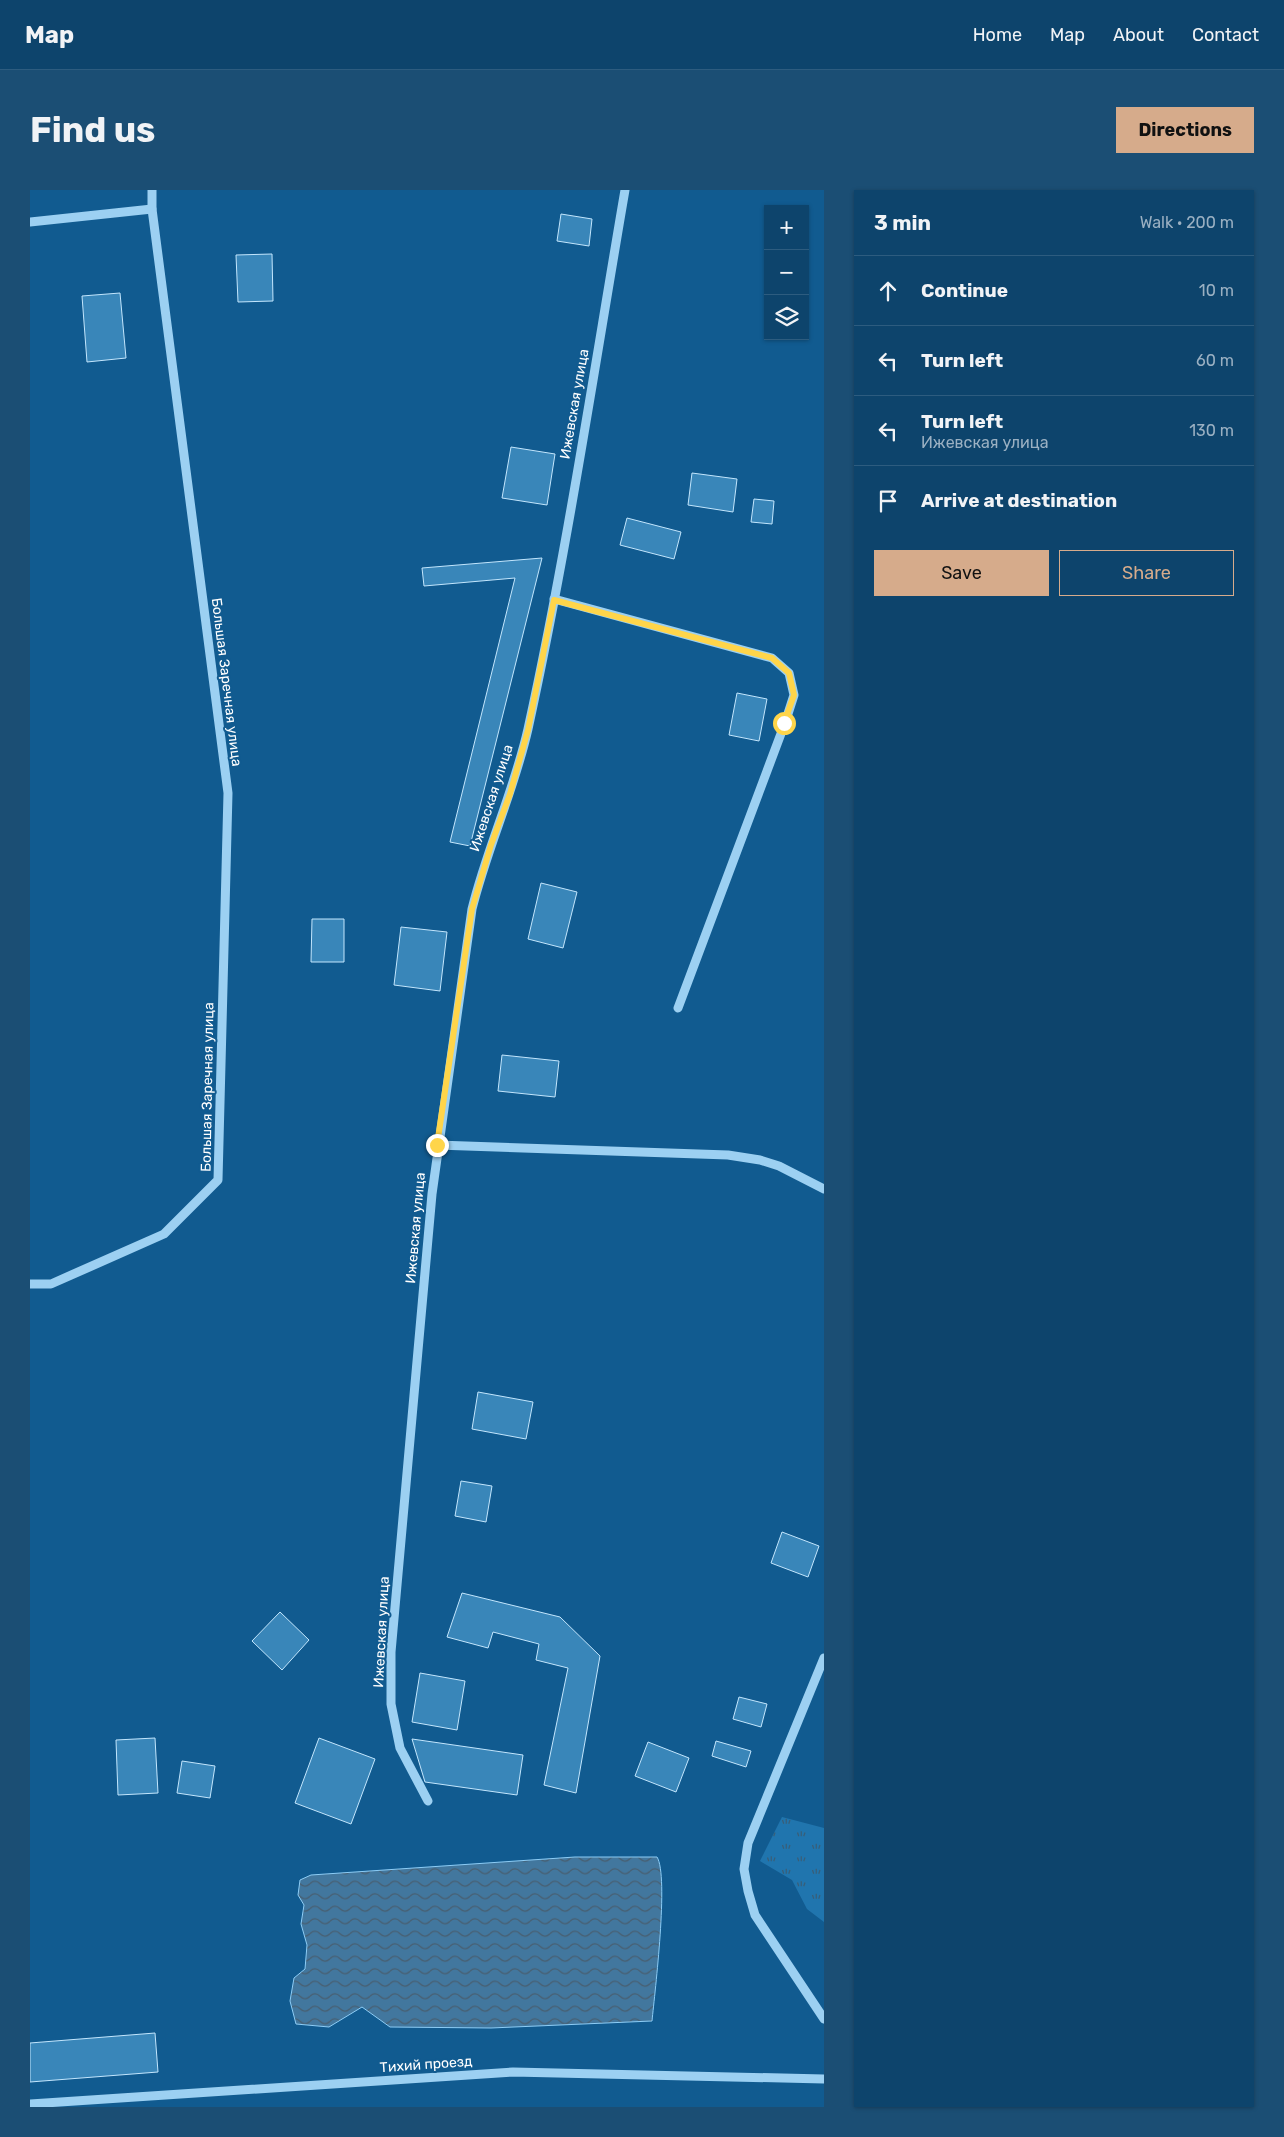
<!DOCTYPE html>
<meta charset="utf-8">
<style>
body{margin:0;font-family:Rubik,sans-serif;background:#1b4e74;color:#f1f3f6}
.controls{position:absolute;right:15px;top:15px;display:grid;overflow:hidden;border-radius:0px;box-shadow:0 1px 4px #0004}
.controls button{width:45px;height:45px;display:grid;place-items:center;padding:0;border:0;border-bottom:1px solid #2d5c7f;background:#0d446c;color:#f1f3f6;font:25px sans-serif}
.stop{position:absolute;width:15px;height:15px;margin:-11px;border:4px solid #ffd54a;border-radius:50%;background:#fff}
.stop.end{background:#ffd54a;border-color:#fff;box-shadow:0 1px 5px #0008}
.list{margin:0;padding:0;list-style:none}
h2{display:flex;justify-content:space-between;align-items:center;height:65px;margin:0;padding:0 20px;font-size:21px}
h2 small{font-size:16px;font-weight:400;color:#9ab0c2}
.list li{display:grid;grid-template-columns:32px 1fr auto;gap:15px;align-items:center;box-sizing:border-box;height:70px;padding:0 20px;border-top:1px solid #2d5c7f}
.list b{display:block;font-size:19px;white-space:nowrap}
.list p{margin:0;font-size:16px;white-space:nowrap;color:#9ab0c2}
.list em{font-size:16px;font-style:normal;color:#9ab0c2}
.actions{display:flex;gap:10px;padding:15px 20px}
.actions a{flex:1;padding:11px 0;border:1px solid #d6ab8b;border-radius:0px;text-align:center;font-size:18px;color:#d6ab8b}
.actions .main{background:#d6ab8b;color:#111}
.icon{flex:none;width:28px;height:28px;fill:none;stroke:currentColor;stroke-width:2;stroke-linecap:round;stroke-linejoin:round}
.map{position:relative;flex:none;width:794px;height:1917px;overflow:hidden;border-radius:0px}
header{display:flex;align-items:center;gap:30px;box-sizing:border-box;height:70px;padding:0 25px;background:#0d446c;border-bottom:1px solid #2d5c7f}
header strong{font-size:24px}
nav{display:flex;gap:28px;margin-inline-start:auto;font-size:18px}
.intro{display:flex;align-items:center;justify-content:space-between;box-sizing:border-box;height:120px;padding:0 30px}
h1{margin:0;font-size:35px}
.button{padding:12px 22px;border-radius:0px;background:#d6ab8b;color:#111;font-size:18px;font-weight:700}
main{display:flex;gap:30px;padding:0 30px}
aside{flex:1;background:#0d446c;border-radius:0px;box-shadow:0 1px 4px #0004}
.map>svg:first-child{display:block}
</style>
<header>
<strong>Map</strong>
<nav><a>Home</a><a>Map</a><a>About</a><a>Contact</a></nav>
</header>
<div class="intro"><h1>Find us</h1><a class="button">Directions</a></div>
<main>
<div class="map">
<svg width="794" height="1917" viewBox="0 0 794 1917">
<defs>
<pattern id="grass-tufts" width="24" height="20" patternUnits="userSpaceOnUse" patternTransform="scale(1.25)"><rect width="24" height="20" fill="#2075ae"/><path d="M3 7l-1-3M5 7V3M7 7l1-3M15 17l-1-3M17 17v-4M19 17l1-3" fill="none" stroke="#385e78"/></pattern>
<pattern id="water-waves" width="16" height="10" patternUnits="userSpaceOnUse" patternTransform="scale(1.25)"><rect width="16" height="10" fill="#42779e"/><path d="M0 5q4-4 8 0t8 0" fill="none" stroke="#485f71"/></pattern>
</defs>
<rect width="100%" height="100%" fill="#115b90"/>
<polygon fill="url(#grass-tufts)" points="752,1627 794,1638 794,1732 777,1719 762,1690 730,1671"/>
<path fill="url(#water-waves)" stroke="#8dcdf6" d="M545,1667H627C639,1686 625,1801 622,1831L461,1838L360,1837L332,1817L299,1837L266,1834L260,1811L264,1788L275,1779L277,1755L271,1734L274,1715L268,1705L270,1690L281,1685Z"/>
<g fill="#3986b9" stroke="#c3e6fd">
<polygon points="531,24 562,29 559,56 527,51"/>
<polygon points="242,64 243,111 208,112 206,65"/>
<polygon points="90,103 96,168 57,172 52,106"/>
<polygon points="481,257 525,264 517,315 472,308"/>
<polygon points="662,283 707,289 703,322 658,315"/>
<polygon points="724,309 744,311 742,334 721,332"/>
<polygon points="597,328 651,342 644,369 590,355"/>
<polygon points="512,368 440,656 420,652 485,388 394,396 392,378"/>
<polygon points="707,503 737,509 729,551 699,545"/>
<polygon points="511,693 547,702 533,758 498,749"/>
<polygon points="282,729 314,729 314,772 281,772"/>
<polygon points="371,737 417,742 410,801 364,795"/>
<polygon points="472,865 529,871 525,907 468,901"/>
<polygon points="448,1202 503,1212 496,1249 442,1239"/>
<polygon points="431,1291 462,1296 456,1332 425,1326"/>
<polygon points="752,1342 789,1356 778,1387 741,1373"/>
<polygon points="432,1403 530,1427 570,1466 546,1603 514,1595 538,1478 506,1470 509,1454 463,1442 458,1458 417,1447"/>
<polygon points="250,1422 279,1450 252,1480 222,1451"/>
<polygon points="390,1483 435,1491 427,1540 382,1532"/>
<polygon points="709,1507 737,1514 731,1537 703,1529"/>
<polygon points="125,1548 128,1603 88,1605 86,1550"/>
<polygon points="289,1548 345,1569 321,1634 265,1613"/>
<polygon points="382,1549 493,1565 487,1605 395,1592"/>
<polygon points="686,1551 721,1561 716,1577 682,1566"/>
<polygon points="618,1552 659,1568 646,1602 605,1586"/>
<polygon points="152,1571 185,1576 180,1608 147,1603"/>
<polygon points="125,1843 128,1882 0,1892 0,1853"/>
</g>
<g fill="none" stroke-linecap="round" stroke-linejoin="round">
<g stroke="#9cd0f2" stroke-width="9">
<polyline points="0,32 122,19"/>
<polyline points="524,409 742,468 759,483 764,505 755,533 648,818"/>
<polyline points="407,955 698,965 730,970 749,976 794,999"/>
<polyline points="0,1094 21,1094 134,1044 188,990 198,603 122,19 122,0"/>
<polyline points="794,1468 718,1653 714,1679 718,1701 725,1725 794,1829"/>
<path d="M398,1611L370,1558L361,1514V1462L402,1004L442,719C457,658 484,601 498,539C537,361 564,180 595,0"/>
<polyline points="0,1914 483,1882 794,1889"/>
</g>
</g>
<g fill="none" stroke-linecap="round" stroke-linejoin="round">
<polyline stroke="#ffd54a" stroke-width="6" points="407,955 442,719 461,655 480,604 498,540 524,410 742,468 759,483 764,505 754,533"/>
</g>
<g text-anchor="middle" stroke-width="4" stroke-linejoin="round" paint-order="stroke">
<g font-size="14" fill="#fff" stroke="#115b90">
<text transform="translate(544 214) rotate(-80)" y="5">Ижевская улица</text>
<text transform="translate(197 492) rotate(83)" y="5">Большая Заречная улица</text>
<text transform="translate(461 608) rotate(-72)" y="5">Ижевская улица</text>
<text transform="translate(177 897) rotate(-89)" y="5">Большая Заречная улица</text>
<text transform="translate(385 1038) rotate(-85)" y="5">Ижевская улица</text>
<text transform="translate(351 1442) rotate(-87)" y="5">Ижевская улица</text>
<text transform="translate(396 1874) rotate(-4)" y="5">Тихий проезд</text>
</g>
</g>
</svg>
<div class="controls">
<button>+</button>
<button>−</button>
<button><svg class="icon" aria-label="layers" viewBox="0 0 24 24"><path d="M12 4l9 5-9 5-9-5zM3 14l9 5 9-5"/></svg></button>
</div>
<div class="stop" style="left:754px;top:533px"></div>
<div class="stop end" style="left:407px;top:955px"></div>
</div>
<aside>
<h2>3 min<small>Walk · 200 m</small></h2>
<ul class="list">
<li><svg class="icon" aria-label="ahead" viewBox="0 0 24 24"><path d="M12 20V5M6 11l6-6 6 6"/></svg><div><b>Continue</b></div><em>10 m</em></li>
<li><svg class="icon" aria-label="left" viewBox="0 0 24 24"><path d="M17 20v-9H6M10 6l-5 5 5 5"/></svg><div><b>Turn left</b></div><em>60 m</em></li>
<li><svg class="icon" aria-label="left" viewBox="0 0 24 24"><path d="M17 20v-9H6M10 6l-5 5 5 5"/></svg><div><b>Turn left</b><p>Ижевская улица</p></div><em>130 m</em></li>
<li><svg class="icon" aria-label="arrive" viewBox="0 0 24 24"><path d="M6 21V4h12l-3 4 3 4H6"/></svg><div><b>Arrive at destination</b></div></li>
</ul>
<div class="actions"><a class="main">Save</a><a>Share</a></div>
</aside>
</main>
